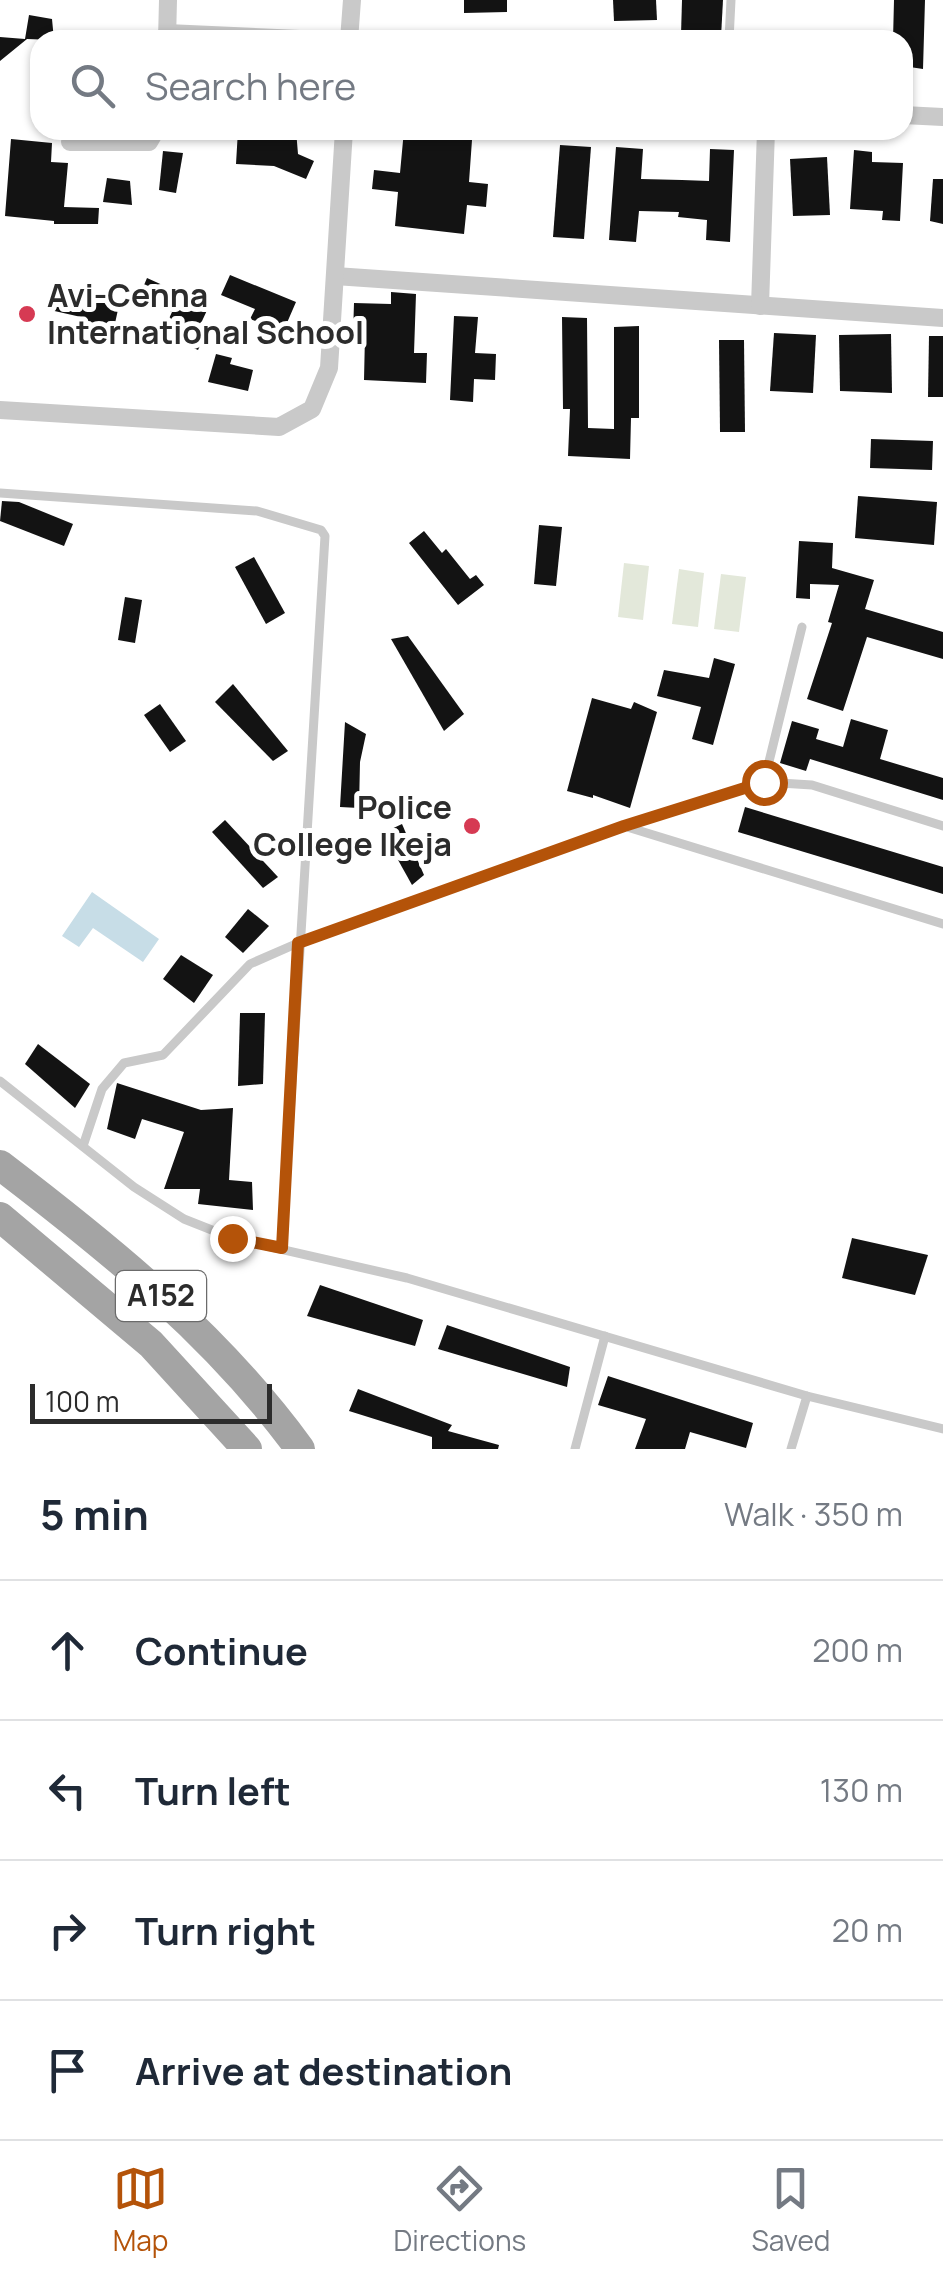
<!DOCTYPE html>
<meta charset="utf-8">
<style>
body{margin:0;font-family:Manrope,sans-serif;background:#f2f2f3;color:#1f2937}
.scale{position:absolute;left:30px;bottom:25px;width:242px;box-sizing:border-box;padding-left:10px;border:5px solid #2c2c2c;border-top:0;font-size:28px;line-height:35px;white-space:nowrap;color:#2c2c2c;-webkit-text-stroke:8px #fff;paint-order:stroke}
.stop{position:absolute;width:30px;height:30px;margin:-22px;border:8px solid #b45309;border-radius:50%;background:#fff}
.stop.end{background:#b45309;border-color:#fff;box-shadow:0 2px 10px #0008}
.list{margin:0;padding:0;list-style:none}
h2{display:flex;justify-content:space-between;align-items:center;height:130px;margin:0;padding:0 40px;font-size:42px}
h2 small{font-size:32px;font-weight:400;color:#747a83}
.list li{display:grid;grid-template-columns:65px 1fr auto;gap:30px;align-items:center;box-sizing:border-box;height:140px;padding:0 40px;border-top:2px solid #e0e1e3}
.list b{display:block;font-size:38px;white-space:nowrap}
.list em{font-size:32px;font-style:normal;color:#747a83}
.icon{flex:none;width:55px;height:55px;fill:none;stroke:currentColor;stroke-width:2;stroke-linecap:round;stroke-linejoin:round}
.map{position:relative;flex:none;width:943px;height:1449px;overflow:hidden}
.search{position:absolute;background:#fff;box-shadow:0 2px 8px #0004;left:30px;right:30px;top:30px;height:110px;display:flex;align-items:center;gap:25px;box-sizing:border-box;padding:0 35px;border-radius:30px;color:#747a83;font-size:38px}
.sheet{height:690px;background:#fff}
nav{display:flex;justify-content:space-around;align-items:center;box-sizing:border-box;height:140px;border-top:2px solid #e0e1e3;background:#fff;font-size:28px;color:#747a83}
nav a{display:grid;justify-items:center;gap:5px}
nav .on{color:#b45309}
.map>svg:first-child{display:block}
</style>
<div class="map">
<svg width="943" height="1449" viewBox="0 0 943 1449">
<rect width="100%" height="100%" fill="#fff"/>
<g fill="#e3e8da">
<polygon points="624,563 649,566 643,620 618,617"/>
<polygon points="679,569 704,573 698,627 672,624"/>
<polygon points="721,574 746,577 739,632 714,629"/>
</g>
<polygon fill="#c7dde7" points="92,892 159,939 143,962 93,928 79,947 62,936"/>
<g fill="#131313">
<polygon points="464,0 507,0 507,12 464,13"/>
<polygon points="613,0 656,0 657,20 614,21"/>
<polygon points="682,0 723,0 721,37 681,35"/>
<polygon points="894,0 925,0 923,69 903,66 903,40 893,40"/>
<polygon points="29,15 52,19 54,40 27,39 0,61 0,37 25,39"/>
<polygon points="238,130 296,130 298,154 314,161 306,179 274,166 236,164"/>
<polygon points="404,130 428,132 428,136 472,140 469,182 488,184 486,207 467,205 464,234 395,226 398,192 372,189 374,170 400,173"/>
<polygon points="11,139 52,143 51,162 68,163 64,207 99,208 98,224 54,224 54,221 5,216"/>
<polygon points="560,145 591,147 584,239 553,237"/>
<polygon points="616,147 643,149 641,179 682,180 709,181 710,149 734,150 730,242 706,240 707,220 678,217 679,212 639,211 636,242 609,240"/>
<polygon points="854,150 872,152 872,162 903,163 900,221 882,220 883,211 850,209"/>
<polygon points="163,151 183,153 176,193 159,190"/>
<polygon points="827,157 830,215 793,216 790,159"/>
<polygon points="107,178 130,181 132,205 103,202"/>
<polygon points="933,179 943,179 943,224 930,221"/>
<polygon points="230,275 296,302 283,332 250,319 255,309 221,295"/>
<polygon points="147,278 209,306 196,334 204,337 198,350 162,334 172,312 139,297"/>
<polygon points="55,290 119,305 112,337 78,329 81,317 50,310"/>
<polygon points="391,292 416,294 414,353 427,353 426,383 364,380 365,335 353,335 354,303 391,304"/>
<polygon points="454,316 478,317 475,353 496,354 495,380 474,379 473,402 450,400"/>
<polygon points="562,317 587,318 588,428 614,429 614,327 639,326 639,418 631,418 630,459 568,456 570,409 563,409"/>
<polygon points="774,333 816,335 813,393 770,391"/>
<polygon points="891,334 892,393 840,391 839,335"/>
<polygon points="929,336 943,336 943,397 928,397"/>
<polygon points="719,340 744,340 745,432 720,432"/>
<polygon points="216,354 232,358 230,364 253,370 248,391 208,382"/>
<polygon points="871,439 933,441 932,470 870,468"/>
<polygon points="858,496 937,502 934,545 855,538"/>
<polygon points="2,501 19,502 73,524 64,546 0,521"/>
<polygon points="539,525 562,527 556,586 534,584"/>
<polygon points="424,531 442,553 446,549 470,579 476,575 484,585 458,605 409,543"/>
<polygon points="799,541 833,543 832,568 874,580 865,609 943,632 943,659 867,637 843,711 807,699 832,623 828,622 839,585 810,584 810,599 796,598"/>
<polygon points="254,557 285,613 266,624 235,567"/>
<polygon points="125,597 142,600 135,643 118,640"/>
<polygon points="408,636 464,714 444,731 391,639"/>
<polygon points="714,658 735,664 713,745 692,739 701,707 657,696 664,670 709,678"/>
<polygon points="233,684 288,751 273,761 215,702"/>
<polygon points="592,698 631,709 634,702 657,712 630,808 593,795 593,798 567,791"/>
<polygon points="160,704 186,741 170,752 144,715"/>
<polygon points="851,719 888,730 880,759 943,778 943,800 810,759 806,771 780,763 792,721 819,729 816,739 843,747"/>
<polygon points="345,722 366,734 360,762 359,808 340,807"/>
<polygon points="745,807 943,867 943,894 738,832"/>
<polygon points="225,820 278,877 263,888 212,832"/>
<polygon points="402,824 424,875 412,885 383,833"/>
<polygon points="248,909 269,926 243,953 225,937"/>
<polygon points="181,955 213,975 194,1003 163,979"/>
<polygon points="240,1013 265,1013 263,1084 238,1086"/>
<polygon points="38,1044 90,1084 75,1108 25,1064"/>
<polygon points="117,1083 201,1110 233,1108 229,1180 252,1182 253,1210 198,1204 200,1189 164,1189 184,1132 142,1119 135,1139 107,1129"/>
<polygon points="852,1238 928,1255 915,1295 842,1278"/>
<polygon points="320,1285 423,1320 415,1346 307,1316"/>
<polygon points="447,1325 570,1367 567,1387 438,1349"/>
<polygon points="608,1376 753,1423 746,1448 690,1432 685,1449 635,1449 646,1419 598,1405"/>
<polygon points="358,1389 452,1425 448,1431 499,1445 498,1449 432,1449 432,1437 349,1411"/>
</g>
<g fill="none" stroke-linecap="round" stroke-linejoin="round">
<g stroke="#c9c9c9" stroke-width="9">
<polyline points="729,40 731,0"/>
<polyline points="0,493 257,511 321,530 325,536 282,1248"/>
<polyline points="764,782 802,627"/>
<polyline points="624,826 764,782 812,785 943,826"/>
<polyline points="0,1081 134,1187 184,1219 232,1238 407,1278 807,1396 943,1429"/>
<polyline points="83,1146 102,1089 124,1063 163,1055 250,964 298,943 624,826 943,924"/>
<polyline points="575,1449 605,1336"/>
<polyline points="791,1449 807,1396"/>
</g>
<g stroke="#c9c9c9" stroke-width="18">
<polyline points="167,33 323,40"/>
<polyline points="167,40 168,0"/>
<polyline points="349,40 352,0"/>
<polyline points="903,115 943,117"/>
<polyline points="70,142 149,142 156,130"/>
<polyline points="335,276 943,318"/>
<polyline points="760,306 766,130"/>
<polyline points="0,410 279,427 312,409 329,368 344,130"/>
</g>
<g stroke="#a4a4a4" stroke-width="30">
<path d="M0,1165C110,1249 218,1336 300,1449"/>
<polyline points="0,1217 151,1344 247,1449"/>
</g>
</g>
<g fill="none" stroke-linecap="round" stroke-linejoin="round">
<polyline stroke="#b45309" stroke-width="12" points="232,1238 282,1248 298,943 624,826 764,782"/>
</g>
<g fill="#d63a53" stroke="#fff" stroke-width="4">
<circle cx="27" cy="314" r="10"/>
<circle cx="472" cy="826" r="10"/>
</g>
<g text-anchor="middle" stroke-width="10" stroke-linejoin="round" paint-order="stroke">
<rect fill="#fff" stroke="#6b6b6b" stroke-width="2.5" x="116" y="1271" width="90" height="50" rx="8"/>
<g font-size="30" font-weight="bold" fill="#2c2c2c">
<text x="161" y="1306">A152</text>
</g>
<g font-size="32" font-weight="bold" fill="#2c2c2c" stroke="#fff" text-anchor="start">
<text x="47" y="307">Avi-Cenna<tspan x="47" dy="37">International School</tspan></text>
<text x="452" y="819" text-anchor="end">Police<tspan x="452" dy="37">College Ikeja</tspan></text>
</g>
</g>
</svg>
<div class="scale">100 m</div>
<div class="stop" style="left:764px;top:782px"></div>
<div class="stop end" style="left:232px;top:1238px"></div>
<div class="search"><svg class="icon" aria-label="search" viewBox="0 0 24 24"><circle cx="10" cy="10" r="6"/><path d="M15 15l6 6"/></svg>Search here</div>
</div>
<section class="sheet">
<h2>5 min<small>Walk · 350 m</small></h2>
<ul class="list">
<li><svg class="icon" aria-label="ahead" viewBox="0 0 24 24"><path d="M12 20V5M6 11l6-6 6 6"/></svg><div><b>Continue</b></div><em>200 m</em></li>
<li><svg class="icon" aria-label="left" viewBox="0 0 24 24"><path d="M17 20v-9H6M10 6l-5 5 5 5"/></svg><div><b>Turn left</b></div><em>130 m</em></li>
<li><svg class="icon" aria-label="right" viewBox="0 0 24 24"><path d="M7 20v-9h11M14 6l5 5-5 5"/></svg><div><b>Turn right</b></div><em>20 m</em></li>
<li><svg class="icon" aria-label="arrive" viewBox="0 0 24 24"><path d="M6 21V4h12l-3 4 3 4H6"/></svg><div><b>Arrive at destination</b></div></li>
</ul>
</section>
<nav>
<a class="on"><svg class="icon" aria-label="map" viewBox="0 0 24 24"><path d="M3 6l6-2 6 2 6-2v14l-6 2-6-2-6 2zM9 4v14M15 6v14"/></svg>Map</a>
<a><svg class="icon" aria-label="directions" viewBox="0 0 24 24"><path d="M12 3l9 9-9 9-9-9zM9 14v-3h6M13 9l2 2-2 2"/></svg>Directions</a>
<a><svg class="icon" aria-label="saved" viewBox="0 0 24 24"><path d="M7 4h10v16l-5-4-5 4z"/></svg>Saved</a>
</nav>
